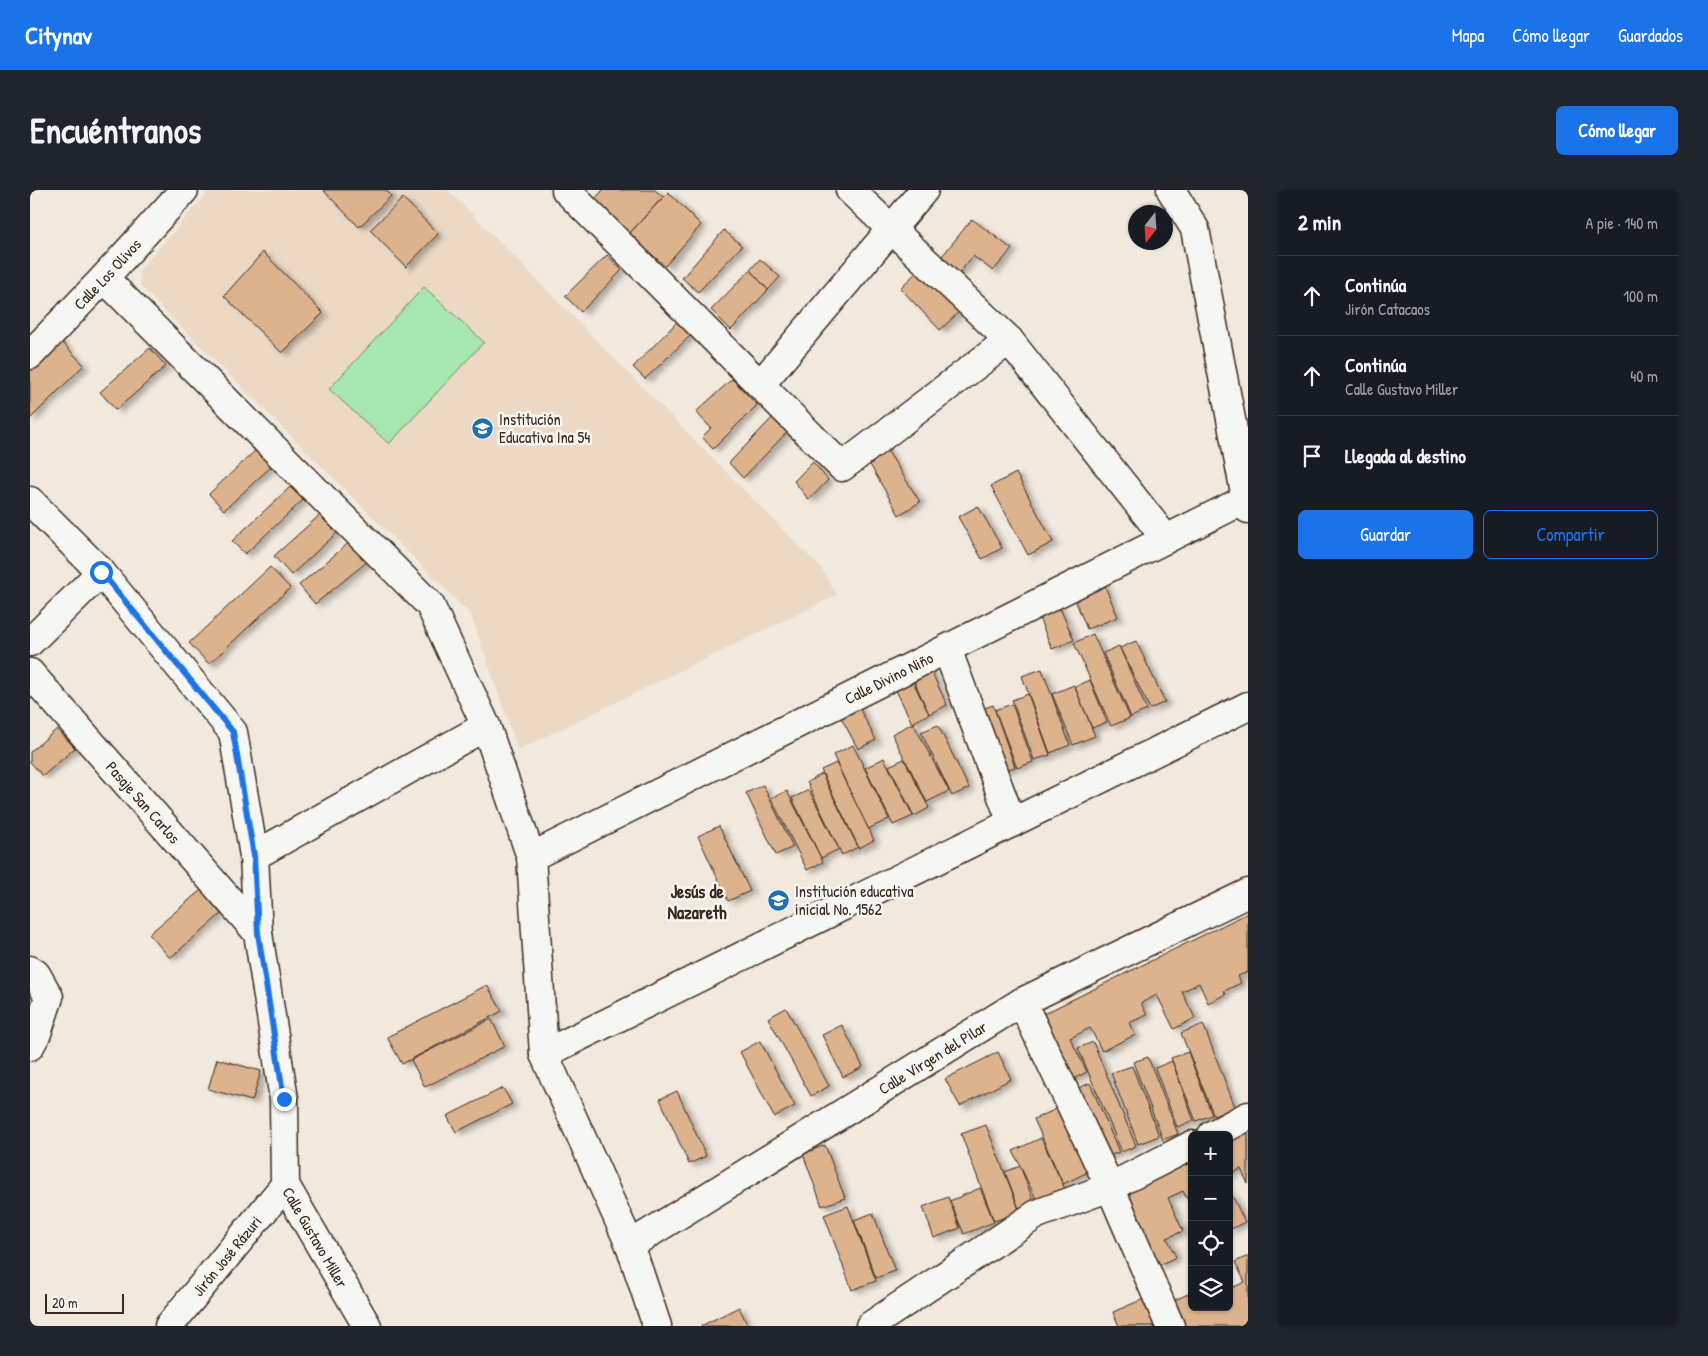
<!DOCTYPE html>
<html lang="es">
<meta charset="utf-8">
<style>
body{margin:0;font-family:"Patrick Hand",sans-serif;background:#20242c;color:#f1f3f6}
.controls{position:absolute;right:15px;bottom:15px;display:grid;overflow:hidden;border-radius:8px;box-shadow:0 1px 4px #0004}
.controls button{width:45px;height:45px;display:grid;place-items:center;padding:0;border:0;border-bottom:1px solid #363941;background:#171b24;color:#f1f3f6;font:25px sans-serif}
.compass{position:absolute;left:1098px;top:15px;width:45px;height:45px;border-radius:50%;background:#171b24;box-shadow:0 1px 4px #0004;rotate:197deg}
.scale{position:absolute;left:15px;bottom:12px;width:79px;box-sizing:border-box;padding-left:5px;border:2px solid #3b2a1e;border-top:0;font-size:14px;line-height:18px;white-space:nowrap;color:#3b2a1e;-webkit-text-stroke:4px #f6f6f2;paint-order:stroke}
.stop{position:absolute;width:15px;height:15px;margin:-11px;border:4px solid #1a73e8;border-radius:50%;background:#fff}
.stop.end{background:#1a73e8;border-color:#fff;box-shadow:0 1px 5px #0008}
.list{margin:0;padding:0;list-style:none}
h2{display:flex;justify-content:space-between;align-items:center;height:65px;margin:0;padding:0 20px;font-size:21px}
h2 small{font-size:16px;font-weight:400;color:#9ea1a6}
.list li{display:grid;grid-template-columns:32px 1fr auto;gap:15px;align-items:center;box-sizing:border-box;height:80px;padding:0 20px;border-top:1px solid #363941}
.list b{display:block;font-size:19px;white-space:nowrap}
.list p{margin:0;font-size:16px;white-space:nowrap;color:#9ea1a6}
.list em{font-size:16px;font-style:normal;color:#9ea1a6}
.actions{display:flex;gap:10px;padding:15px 20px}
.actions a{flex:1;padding:11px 0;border:1px solid #1a73e8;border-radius:8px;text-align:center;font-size:18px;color:#1a73e8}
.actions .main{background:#1a73e8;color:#fff}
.icon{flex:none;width:28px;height:28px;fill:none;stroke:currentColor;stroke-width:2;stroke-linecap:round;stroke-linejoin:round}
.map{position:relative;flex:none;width:1218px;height:1136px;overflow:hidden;border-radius:8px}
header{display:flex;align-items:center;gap:30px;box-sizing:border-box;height:70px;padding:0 25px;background:#1a73e8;color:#fff}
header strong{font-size:24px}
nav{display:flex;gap:28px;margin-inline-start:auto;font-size:18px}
.intro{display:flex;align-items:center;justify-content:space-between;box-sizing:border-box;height:120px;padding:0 30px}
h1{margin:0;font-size:35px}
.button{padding:12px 22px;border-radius:8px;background:#1a73e8;color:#fff;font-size:18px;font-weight:700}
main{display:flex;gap:30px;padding:0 30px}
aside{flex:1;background:#171b24;border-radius:8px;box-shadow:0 1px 4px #0004}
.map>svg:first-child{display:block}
</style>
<header>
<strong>Citynav</strong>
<nav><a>Mapa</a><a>Cómo llegar</a><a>Guardados</a></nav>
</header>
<div class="intro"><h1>Encuéntranos</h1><a class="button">Cómo llegar</a></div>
<main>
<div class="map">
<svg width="1218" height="1136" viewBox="0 0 1218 1136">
<defs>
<filter id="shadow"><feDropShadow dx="5.5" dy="3" stdDeviation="2.5" flood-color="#0004"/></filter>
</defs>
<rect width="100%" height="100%" fill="#f1e9de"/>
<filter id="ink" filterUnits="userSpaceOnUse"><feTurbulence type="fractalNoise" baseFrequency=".02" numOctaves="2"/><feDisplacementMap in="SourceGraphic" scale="10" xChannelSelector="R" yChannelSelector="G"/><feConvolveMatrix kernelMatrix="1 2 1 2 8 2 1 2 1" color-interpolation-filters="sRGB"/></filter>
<g filter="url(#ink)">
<polygon fill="#ebd9c6" points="180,0 418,0 791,378 807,405 488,560 441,425 111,97 109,81"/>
<polygon fill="#a6e7b1" stroke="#708868" points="394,97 454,152 359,254 299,199"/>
<g fill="#ddb38e" stroke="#3b2a1e" filter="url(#shadow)">
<polygon points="293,0 356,0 361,6 329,37"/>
<polygon points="573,0 625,0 633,7 599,44 564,10"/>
<polygon points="638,2 671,35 635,76 599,44"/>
<polygon points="373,8 408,44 376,77 340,40"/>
<polygon points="942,29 982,59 963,81 943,66 922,91 904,76"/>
<polygon points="694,40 712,56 668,102 652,88"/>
<polygon points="233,62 293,123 252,163 194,106"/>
<polygon points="577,65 592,80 551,122 535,106"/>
<polygon points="730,69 750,87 738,100 720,80"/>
<polygon points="720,80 738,100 701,140 681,120"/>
<polygon points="889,80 929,122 910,140 870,98"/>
<polygon points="647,132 661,145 615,189 603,177"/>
<polygon points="26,146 54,175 0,229 0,172"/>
<polygon points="120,158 136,176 86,220 70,202"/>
<polygon points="702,189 727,215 683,259 672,247 681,238 666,222"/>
<polygon points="743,227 759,240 713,288 699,273"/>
<polygon points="852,252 890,312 869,325 834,264"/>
<polygon points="228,258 243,275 194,320 179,304"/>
<polygon points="783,272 798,290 779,310 764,291"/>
<polygon points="986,283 1023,352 998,365 961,296"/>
<polygon points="260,297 273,310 215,364 202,351"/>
<polygon points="948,316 972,358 952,369 928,327"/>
<polygon points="292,323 309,341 261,385 244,366"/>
<polygon points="321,351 338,371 285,414 269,395"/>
<polygon points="240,377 260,398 179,474 159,453"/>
<polygon points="1071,387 1088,427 1057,439 1041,400"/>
<polygon points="1026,409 1044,450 1022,459 1005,418"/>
<polygon points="1063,444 1100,528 1081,536 1044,453"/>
<polygon points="1106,451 1135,512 1120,519 1090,458"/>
<polygon points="1089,456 1117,520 1101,527 1073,463"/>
<polygon points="897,472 917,515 899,524 879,480"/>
<polygon points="1012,479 1040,555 1020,563 992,486"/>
<polygon points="878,482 899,524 882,533 861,490"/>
<polygon points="1060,490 1077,532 1062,538 1045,497"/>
<polygon points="1044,495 1065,546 1043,555 1022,504"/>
<polygon points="998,504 1020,565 1004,570 982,510"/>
<polygon points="824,508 846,550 828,559 806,518"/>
<polygon points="982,514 1003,572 987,578 965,520"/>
<polygon points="963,515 985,577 966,583 944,522"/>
<polygon points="883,533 919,601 897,612 862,544"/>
<polygon points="908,535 939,598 922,606 891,542"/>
<polygon points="27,539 45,558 13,586 0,572 0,562"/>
<polygon points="823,555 859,629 838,639 803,565"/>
<polygon points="854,568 883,626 863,635 835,578"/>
<polygon points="874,569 899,618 884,626 859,576"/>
<polygon points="806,573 844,650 829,658 791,580"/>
<polygon points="792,584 828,657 812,665 777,592"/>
<polygon points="733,595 763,657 746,665 716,603"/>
<polygon points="779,600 809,659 791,668 762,608"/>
<polygon points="757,601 793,672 777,680 741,608"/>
<polygon points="689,636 720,701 698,711 668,646"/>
<polygon points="171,700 191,724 140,768 119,744"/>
<polygon points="1218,723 1218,782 1208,786 1211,793 1194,801 1196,804 1178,813 1169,793 1152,802 1165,828 1144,839 1127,805 1111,813 1117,825 1099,833 1105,845 1072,861 1060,838 1040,848 1057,882 1039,891 1007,827"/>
<polygon points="457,795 472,821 372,874 357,847"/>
<polygon points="756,818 799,896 781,906 738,828"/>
<polygon points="461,829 475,856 395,897 381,870"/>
<polygon points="1173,834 1205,917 1184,926 1151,843"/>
<polygon points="812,835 833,877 813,887 792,845"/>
<polygon points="730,851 765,916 744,927 710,862"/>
<polygon points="1063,852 1106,956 1092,962 1048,858"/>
<polygon points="968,862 981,889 930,916 915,889"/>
<polygon points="1158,862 1182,925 1166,931 1141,868"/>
<polygon points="1118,867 1148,944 1133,950 1103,872"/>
<polygon points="187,869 231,881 222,911 178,899"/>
<polygon points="1142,871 1164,931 1147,937 1125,878"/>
<polygon points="1102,876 1129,946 1108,954 1081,883"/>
<polygon points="1060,893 1089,962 1071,969 1041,901"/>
<polygon points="473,898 482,914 426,942 417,926"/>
<polygon points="647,901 676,966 659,974 630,909"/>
<polygon points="1031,917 1060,981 1033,994 1004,929"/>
<polygon points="956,935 990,1022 964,1031 931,944"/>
<polygon points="1218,938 1218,994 1211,979 1199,985 1199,947"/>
<polygon points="1011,948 1035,999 1007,1011 983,961"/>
<polygon points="795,955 815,1008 792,1016 773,964"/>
<polygon points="1162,965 1162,1018 1153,1001 1138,1008 1153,1041 1137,1048 1146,1067 1127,1076 1089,999"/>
<polygon points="990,976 1005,1015 990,1021 975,982"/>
<polygon points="950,998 964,1032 934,1044 920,1011"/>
<polygon points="1199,999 1215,1032 1199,1040"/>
<polygon points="918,1007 930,1038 904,1048 893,1017"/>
<polygon points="818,1016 846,1091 822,1100 794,1025"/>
<polygon points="843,1023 865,1081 846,1088 824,1030"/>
<polygon points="1218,1066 1218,1131 1217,1133 1211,1136 1150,1136 1139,1113 1162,1102 1162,1117 1199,1117 1199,1099 1215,1092 1205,1072"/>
<polygon points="1116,1108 1128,1136 1089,1136 1083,1122"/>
<polygon points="709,1117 718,1136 671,1136"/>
</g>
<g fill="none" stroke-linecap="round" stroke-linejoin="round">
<defs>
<g id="street">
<polyline points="536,0 812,277 979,150"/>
<polyline points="820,0 979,150 1136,349"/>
<polyline points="1141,0 1165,39 1218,319"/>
<polyline points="74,88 400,415 456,536 501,667 514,864 600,1055 627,1136"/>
<path id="s1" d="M0,165L74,88L154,0"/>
<polyline points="730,195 894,0"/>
<path id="s2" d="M0,311L71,382L203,542L224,666L228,743L254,909L255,995L337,1136"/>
<polyline points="0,452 71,382"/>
<polyline points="917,459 982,633"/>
<path id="s3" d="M0,483L228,743"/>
<polyline points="224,666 456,536"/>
<path id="s4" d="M501,667L1216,309"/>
<polyline points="0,780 6,784 19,807 7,843 0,856"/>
<polyline points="992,812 1080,997 1140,1136"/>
<polyline points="514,864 1218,516"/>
<polyline points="1182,945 1218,926"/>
<path id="s5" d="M600,1055L992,812L1218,703"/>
<path id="s6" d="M139,1136L255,995"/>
<polyline points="840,1136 1007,1024 1080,997 1162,955"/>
</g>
</defs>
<use href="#street" stroke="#3b2a1e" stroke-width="31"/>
<use href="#street" stroke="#f6f6f2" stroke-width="28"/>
</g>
</g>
<g fill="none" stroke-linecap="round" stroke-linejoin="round" filter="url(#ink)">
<polyline stroke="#1a73e8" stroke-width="6" points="71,382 203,542 224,666 228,743 254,909"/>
</g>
<defs>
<symbol id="school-disc" viewBox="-11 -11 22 22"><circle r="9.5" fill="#1f6fb2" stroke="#f6f6f2"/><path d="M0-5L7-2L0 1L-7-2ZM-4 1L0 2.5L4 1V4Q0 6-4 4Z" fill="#fff"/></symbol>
</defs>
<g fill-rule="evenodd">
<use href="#school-disc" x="440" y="226" width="25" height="25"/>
<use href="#school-disc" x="736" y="698" width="25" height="25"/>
</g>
<g text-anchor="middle" stroke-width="5" stroke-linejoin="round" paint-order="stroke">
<g font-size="16" fill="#3b2a1e" stroke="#f6f6f2">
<text dy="6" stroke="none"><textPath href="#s1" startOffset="112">Calle Los Olivos</textPath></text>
<text dy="6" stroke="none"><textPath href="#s4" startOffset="400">Calle Divino Niño</textPath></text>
<text dy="6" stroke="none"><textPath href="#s3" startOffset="172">Pasaje San Carlos</textPath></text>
<text dy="6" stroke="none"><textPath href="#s5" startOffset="356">Calle Virgen del Pilar</textPath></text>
<text dy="6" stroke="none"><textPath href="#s2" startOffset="825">Calle Gustavo Miller</textPath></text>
<text dy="6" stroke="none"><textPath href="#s6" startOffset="91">Jirón José Rázuri</textPath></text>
</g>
<g font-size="16" fill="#3b2a1e" stroke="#f6f6f2" text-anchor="start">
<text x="469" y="235">Institución<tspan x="469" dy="18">Educativa Ina 54</tspan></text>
<text x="765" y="707">Institución educativa<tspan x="765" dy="18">inicial No. 1562</tspan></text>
</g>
<g font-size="18" font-weight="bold" fill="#3b2a1e" stroke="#f6f6f2">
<text x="667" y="708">Jesús de<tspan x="667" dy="21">Nazareth</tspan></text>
</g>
</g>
</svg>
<div class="controls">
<button>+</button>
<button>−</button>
<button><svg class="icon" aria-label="locate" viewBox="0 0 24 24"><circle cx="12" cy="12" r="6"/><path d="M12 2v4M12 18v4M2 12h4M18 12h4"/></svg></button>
<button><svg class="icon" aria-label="layers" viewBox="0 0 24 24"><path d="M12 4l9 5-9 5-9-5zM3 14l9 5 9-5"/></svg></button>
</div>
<svg class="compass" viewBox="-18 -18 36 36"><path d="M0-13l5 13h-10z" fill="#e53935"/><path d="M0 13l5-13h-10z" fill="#9ea1a6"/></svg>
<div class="scale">20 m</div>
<div class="stop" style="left:71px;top:382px"></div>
<div class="stop end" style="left:254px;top:909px"></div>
</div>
<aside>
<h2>2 min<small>A pie · 140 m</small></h2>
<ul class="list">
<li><svg class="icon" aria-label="ahead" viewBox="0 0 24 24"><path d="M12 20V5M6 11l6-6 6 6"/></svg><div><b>Continúa</b><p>Jirón Catacaos</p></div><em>100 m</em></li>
<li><svg class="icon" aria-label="ahead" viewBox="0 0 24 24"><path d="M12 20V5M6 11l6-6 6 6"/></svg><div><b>Continúa</b><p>Calle Gustavo Miller</p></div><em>40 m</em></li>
<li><svg class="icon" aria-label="arrive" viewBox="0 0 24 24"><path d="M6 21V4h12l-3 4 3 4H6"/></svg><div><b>Llegada al destino</b></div></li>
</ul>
<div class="actions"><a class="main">Guardar</a><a>Compartir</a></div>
</aside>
</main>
